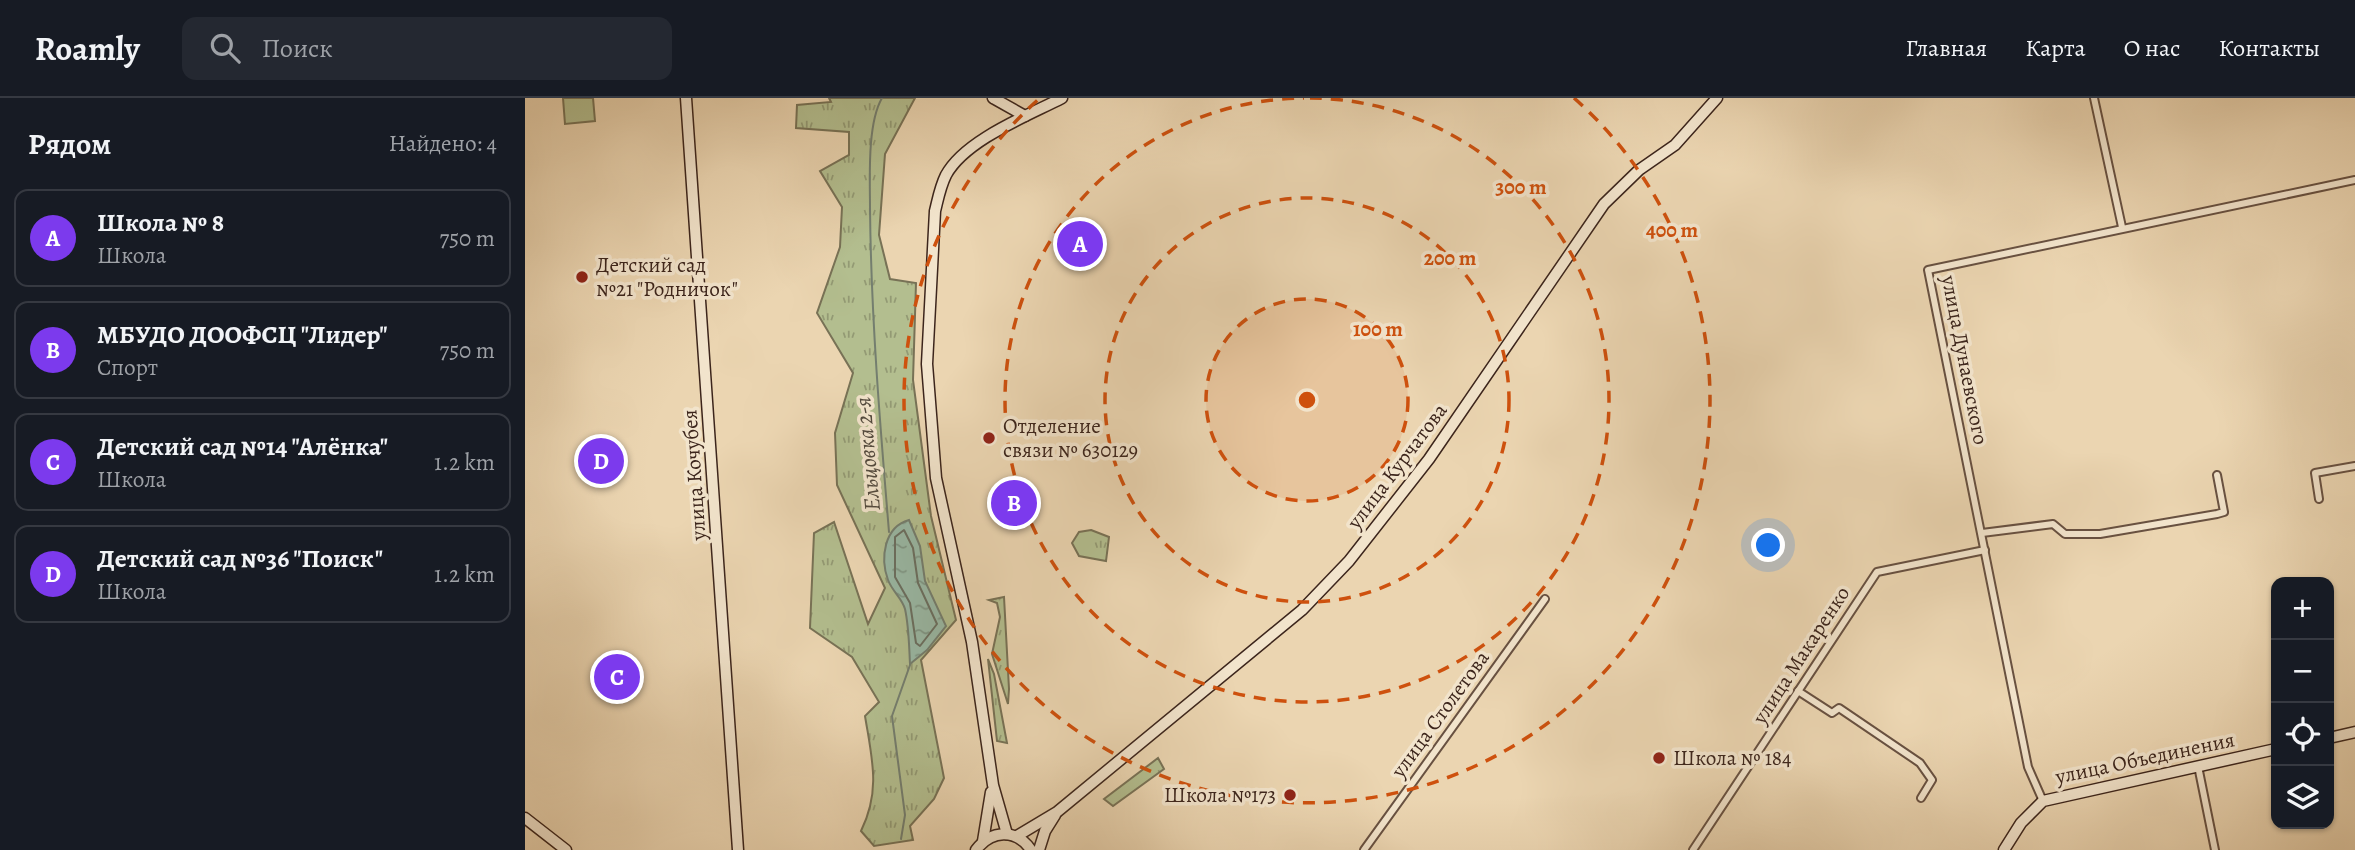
<!DOCTYPE html>
<html lang="ru">
<meta charset="utf-8">
<style>
body{margin:0;font-family:Alegreya,serif;background:#242831;color:#f1f3f6}
.controls{position:absolute;right:21px;bottom:21px;display:grid;overflow:hidden;border-radius:14px;box-shadow:0 2px 5px #0004}
.controls button{width:63px;height:63px;display:grid;place-items:center;padding:0;border:0;border-bottom:2px solid #363941;background:#171b24;color:#f1f3f6;font:35px sans-serif}
.you{position:absolute;left:1244px;top:448px;width:24px;height:24px;margin:-18px;border:5px solid #fff;border-radius:50%;background:#1a73e8;box-shadow:0 0 0 10px #1a73e833}
.badge{display:grid;place-items:center;width:46px;height:46px;border-radius:50%;background:#7c3aed;color:#fff;font-size:23px;font-weight:700}
.pin{position:absolute;translate:-50% -50%;border:4px solid #fff;box-shadow:0 2px 7px #0006}
.list{margin:0;padding:0;list-style:none}
h2{display:flex;justify-content:space-between;align-items:center;height:91px;margin:0;padding:0 28px;font-size:30px}
h2 small{font-size:23px;font-weight:400;color:#9ea1a6}
.list li{display:grid;grid-template-columns:46px 1fr auto;gap:21px;align-items:center;box-sizing:border-box;height:98px;margin:0 14px 14px;padding:0 14px;border:2px solid #363941;border-radius:14px}
.list b{display:block;font-size:26px;white-space:nowrap}
.list p{margin:0;font-size:23px;white-space:nowrap;color:#9ea1a6}
.list em{font-size:23px;font-style:normal;color:#9ea1a6}
.icon{flex:none;width:38px;height:38px;fill:none;stroke:currentColor;stroke-width:2;stroke-linecap:round;stroke-linejoin:round}
.map{position:relative;flex:none;width:1830px;height:752px;overflow:hidden}
header{display:flex;align-items:center;gap:42px;box-sizing:border-box;height:98px;padding:0 35px;background:#171b24;border-bottom:2px solid #363941}
header strong{font-size:33px}
nav{display:flex;gap:38px;margin-inline-start:auto;font-size:24px}
.search{width:490px;height:63px;background:#242831;display:flex;align-items:center;gap:18px;box-sizing:border-box;padding:0 24px;border-radius:14px;color:#9ea1a6;font-size:26px}
main{display:flex}
aside{flex:1;background:#171b24}
.map>svg:first-child{display:block}
</style>
<header>
<strong>Roamly</strong>
<div class="search"><svg class="icon" aria-label="search" viewBox="0 0 24 24"><circle cx="10" cy="10" r="6"/><path d="M15 15l6 6"/></svg>Поиск</div>
<nav><a>Главная</a><a>Карта</a><a>О нас</a><a>Контакты</a></nav>
</header>
<main>
<aside>
<h2>Рядом<small>Найдено: 4</small></h2>
<ul class="list">
<li><span class="badge">A</span><div><b>Школа № 8</b><p>Школа</p></div><em>750 m</em></li>
<li><span class="badge">B</span><div><b>МБУДО ДООФСЦ &quot;Лидер&quot;</b><p>Спорт</p></div><em>750 m</em></li>
<li><span class="badge">C</span><div><b>Детский сад №14 &quot;Алёнка&quot;</b><p>Школа</p></div><em>1.2 km</em></li>
<li><span class="badge">D</span><div><b>Детский сад №36 &quot;Поиск&quot;</b><p>Школа</p></div><em>1.2 km</em></li>
</ul>
</aside>
<div class="map">
<svg width="1830" height="752" viewBox="0 0 1830 752">
<defs>
<pattern id="grass-tufts" width="24" height="20" patternUnits="userSpaceOnUse" patternTransform="scale(1.75)"><rect width="24" height="20" fill="#b3be8f"/><path d="M3 7l-1-3M5 7V3M7 7l1-3M15 17l-1-3M17 17v-4M19 17l1-3" fill="none" stroke="#939a74"/></pattern>
<pattern id="water-ripples" width="26" height="14" patternUnits="userSpaceOnUse" patternTransform="scale(1.75)"><rect width="26" height="14" fill="#99b9a6"/><path d="M2 4q2-2 4 0t4 0M15 11q2-2 4 0t4 0" fill="none" stroke="#7e9686"/></pattern>
</defs>
<rect width="100%" height="100%" fill="#ebd5b1"/>
<filter id="stains"><feTurbulence type="fractalNoise" baseFrequency=".00286" numOctaves="4"/><feColorMatrix values="0 0 0 0 .2 0 0 0 0 .09 0 0 0 0 .02 0 0 0 .5 -.17"/></filter>
<radialGradient id="worn" r=".72"><stop offset=".6" stop-color="#630" stop-opacity="0"/><stop offset="1" stop-color="#630" stop-opacity=".3"/></radialGradient>
<g fill="url(#grass-tufts)" stroke="#787256" stroke-width="2">
<path d="M304,0H390L360,56L354,137L365,181L391,185L388,282L406,418L431,522L396,562L419,680L409,701L385,728L388,742L349,748L336,733C356,692 347,661 340,618L354,604L327,559L285,530L289,435L309,424L343,526L360,490L312,387L310,335L328,275L292,215L315,149L317,109L295,73L324,57V34L271,30L272,7L306,4Z"/>
<polygon points="566,432 584,439 581,463 554,458 547,445 554,434"/>
<polygon points="479,499 484,591 483,606 467,556 475,519 472,505 464,502"/>
<polygon points="463,561 469,576 482,645 472,643"/>
<polygon points="633,660 639,671 588,708 579,701"/>
</g>
<polygon fill="#b3be8f" stroke="#787256" stroke-width="2" points="38,0 68,0 70,23 40,26"/>
<path fill="url(#water-ripples)" stroke="#747e6f" stroke-width="2" d="M384,422L395,448L400,483L421,528L402,552L385,566C384,548 384,529 380,511C377,500 367,493 363,482C355,460 359,429 384,422Z"/>
<g fill="none" stroke-linecap="round" stroke-linejoin="round">
<polygon stroke="#6a6f61" stroke-width="2" points="379,432 388,450 393,485 412,526 395,548 391,545 385,505 370,479 370,439"/>
<g stroke="#747e6f" stroke-width="2">
<path d="M357,0C342,26 345,80 345,110C346,218 355,326 364,434"/>
<polyline points="376,741 380,717 367,618 385,567"/>
</g>
<defs>
<g id="street">
<polyline points="1569,0 1597,129"/>
<polyline points="1794,401 1790,375 1830,368"/>
<polyline points="1457,435 1528,426 1540,436 1575,436 1692,416 1699,414 1692,377"/>
<polyline points="1273,593 1307,615 1314,610 1395,665 1407,682 1396,700"/>
<polyline points="1673,668 1690,752"/>
<polyline points="1518,703 1503,669 1403,172 1830,82"/>
<polyline points="839,752 1020,501"/>
<polyline points="1168,752 1352,474 1460,452"/>
</g>
<g id="secondary">
<polyline points="161,0 213,752"/>
<polyline points="468,0 500,18"/>
<polyline points="1804,640 1830,634"/>
<polyline points="0,720 41,752"/>
<path d="M482,736L468,687L447,544L411,380L402,266L410,113C413,101 415,89 421,77C440,42 502,18 537,0"/>
<polyline points="492,738 532,714 777,512 824,463 904,361 1079,106 1114,72 1150,47 1192,0"/>
<polyline points="458,743 466,694"/>
<path d="M451,752C466,732 491,730 506,752"/>
<polyline points="514,752 520,733 530,717"/>
<polyline points="1479,752 1496,725 1518,703 1751,651"/>
</g>
</defs>
<use href="#street" stroke="#685141" stroke-width="10"/>
<use href="#secondary" stroke="#3c251c" stroke-width="13"/>
<use href="#street" stroke="#f2e4cc" stroke-width="6"/>
<use href="#secondary" stroke="#f2e4cc" stroke-width="10"/>
</g>
<circle cx="782" cy="302" r="101" fill="#ce510e" fill-opacity=".12"/>
<g fill="none" stroke="#ce510e" stroke-width="3.5" stroke-dasharray="12 9">
<circle cx="782" cy="302" r="101"/>
<circle cx="782" cy="302" r="202"/>
<path d="M785 0A302 302 0 1 1 779 0"/>
<path d="M1049 0A403 403 0 1 1 515 0"/>
</g>
<g fill="#8f2418" stroke="#f2e4cc" stroke-width="2.5">
<circle cx="57" cy="179" r="7"/>
<circle cx="464" cy="340" r="7"/>
<circle cx="1134" cy="660" r="7"/>
<circle cx="765" cy="697" r="7"/>
</g>
<g text-anchor="middle" stroke-width="7" stroke-linejoin="round" paint-order="stroke">
<g font-size="21" fill="#3c251c" stroke="#f2e4cc" text-anchor="start">
<text x="71" y="174">Детский сад<tspan x="71" dy="24">№21 "Родничок"</tspan></text>
<text x="478" y="335">Отделение<tspan x="478" dy="24">связи № 630129</tspan></text>
<text x="1148" y="667">Школа № 184</text>
<text x="751" y="704" text-anchor="end">Школа №173</text>
</g>
<g font-size="21" fill="#3c251c" stroke="#f2e4cc">
<text transform="translate(1440 262) rotate(79)" y="7">улица Дунаевского</text>
<text transform="translate(872 368) rotate(-53)" y="7">улица Курчатова</text>
<text transform="translate(169 377) rotate(-94)" y="7">улица Кочубея</text>
<text transform="translate(1276 557) rotate(-57)" y="7">улица Макаренко</text>
<text transform="translate(915 616) rotate(-54)" y="7">улица Столетова</text>
<text transform="translate(1620 660) rotate(-12)" y="7">улица Объединения</text>
</g>
<g font-size="23" font-style="italic" fill="#534a3e" stroke="#f2e4cc">
<text transform="translate(342 356) rotate(-95)" y="8">Ельцовка 2-я</text>
</g>
</g>
<circle cx="782" cy="302" r="10" fill="#ce510e" stroke="#f2e4cc" stroke-width="3.5"/>
<g font-size="21" text-anchor="middle" font-weight="bold" fill="#ce510e" stroke="#f2e4cc" stroke-width="7" stroke-linejoin="round" paint-order="stroke">
<text x="996" y="96">300 m</text>
<text x="1147" y="139">400 m</text>
<text x="925" y="167">200 m</text>
<text x="853" y="238">100 m</text>
</g>
<rect width="100%" height="100%" filter="url(#stains)"/>
<rect width="100%" height="100%" fill="url(#worn)"/>
</svg>
<div class="controls">
<button>+</button>
<button>−</button>
<button><svg class="icon" aria-label="locate" viewBox="0 0 24 24"><circle cx="12" cy="12" r="6"/><path d="M12 2v4M12 18v4M2 12h4M18 12h4"/></svg></button>
<button><svg class="icon" aria-label="layers" viewBox="0 0 24 24"><path d="M12 4l9 5-9 5-9-5zM3 14l9 5 9-5"/></svg></button>
</div>
<div class="you"></div>
<div class="pin badge" style="left:555px;top:146px">A</div>
<div class="pin badge" style="left:489px;top:405px">B</div>
<div class="pin badge" style="left:92px;top:579px">C</div>
<div class="pin badge" style="left:76px;top:363px">D</div>
</div>
</main>
